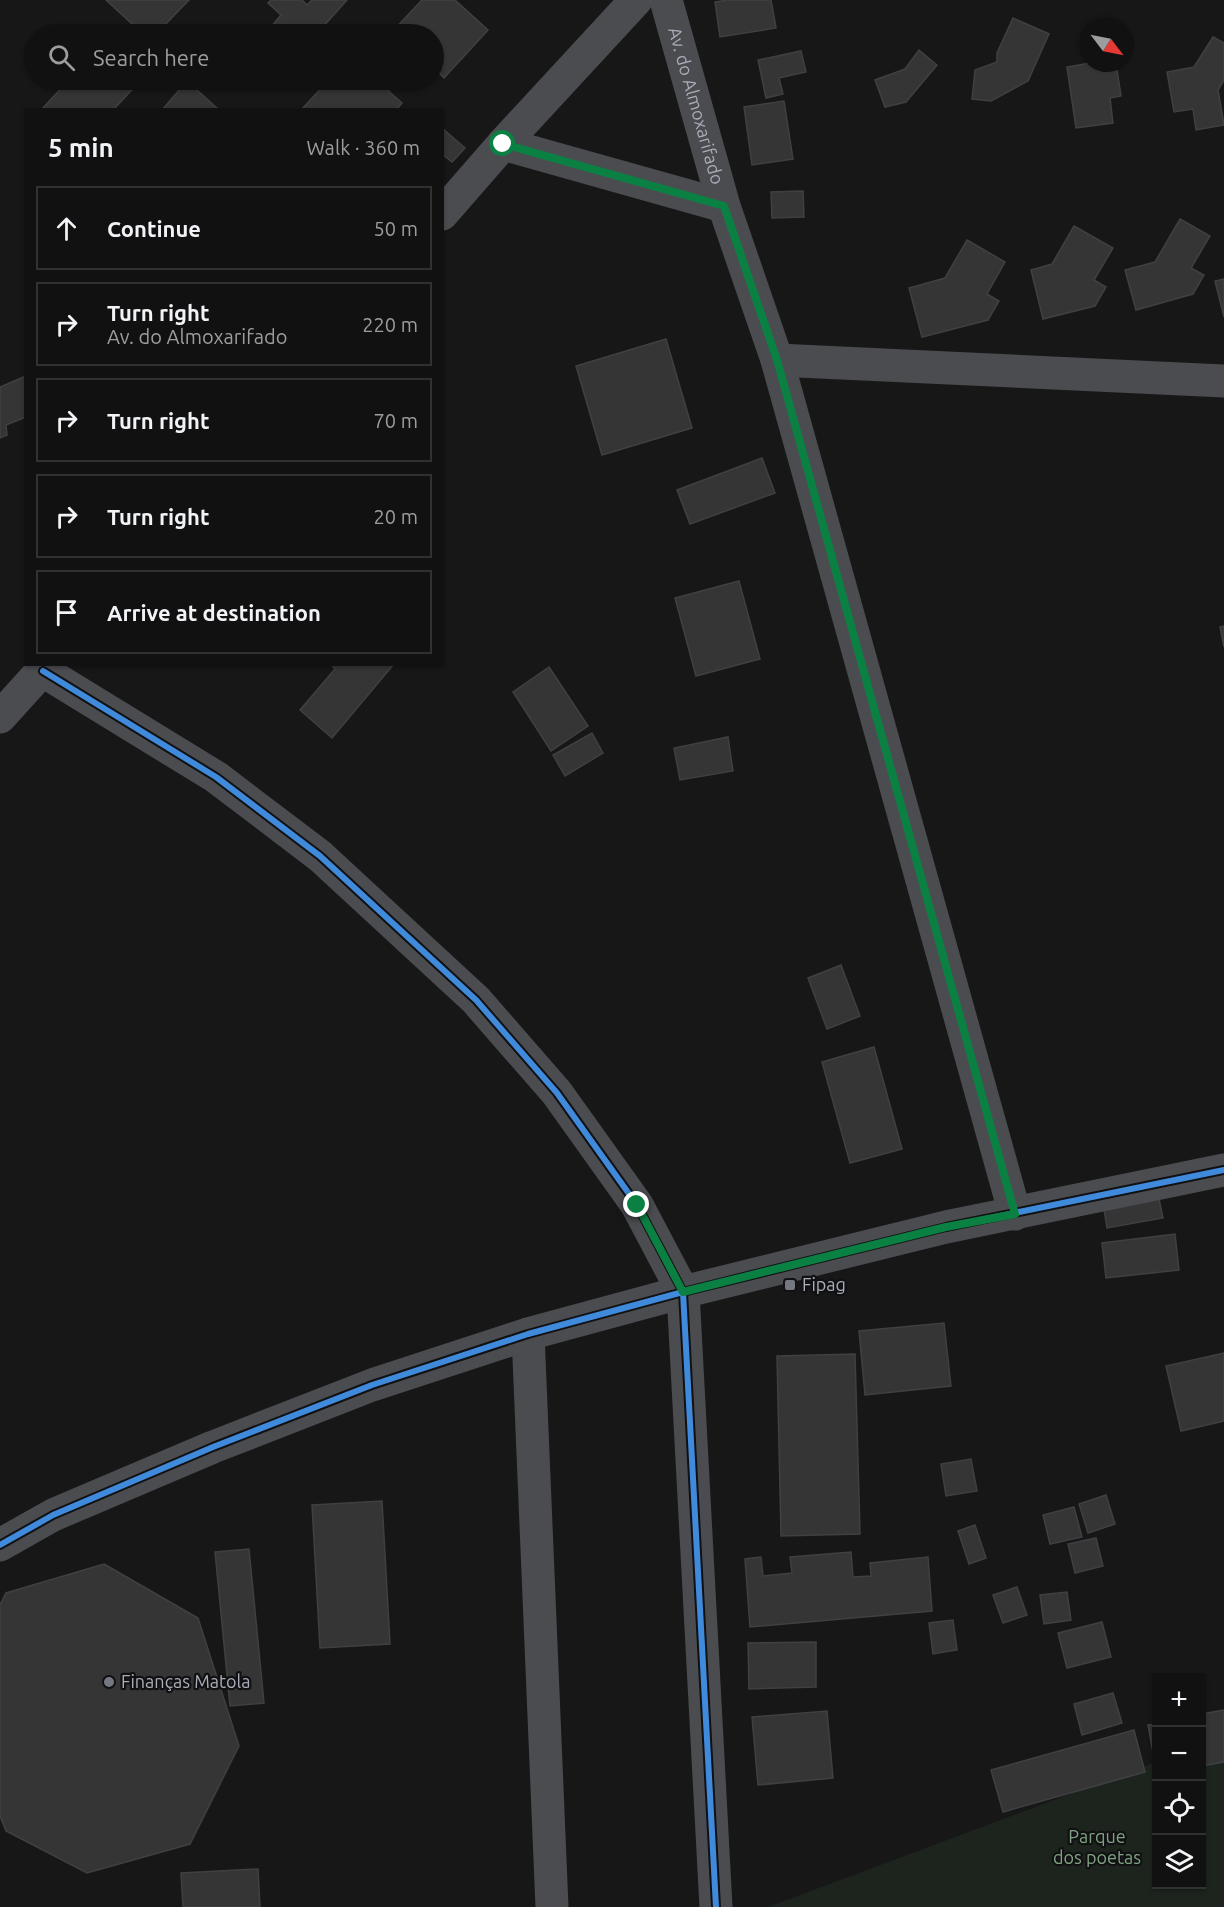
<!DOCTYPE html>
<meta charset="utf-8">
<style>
body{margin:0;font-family:Ubuntu,sans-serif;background:#1a1a1a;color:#f1f3f6}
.controls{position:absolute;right:18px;bottom:18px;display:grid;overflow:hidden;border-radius:0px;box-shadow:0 2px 4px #0004}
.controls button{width:54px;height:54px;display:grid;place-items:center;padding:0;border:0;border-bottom:2px solid #303131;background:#111;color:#f1f3f6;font:30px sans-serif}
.compass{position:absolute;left:1080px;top:18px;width:54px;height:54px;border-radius:50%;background:#111;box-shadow:0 2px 4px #0004;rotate:122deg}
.stop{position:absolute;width:18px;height:18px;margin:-14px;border:4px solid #0b8043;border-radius:50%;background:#fff}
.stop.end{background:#0b8043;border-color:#fff;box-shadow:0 2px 6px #0008}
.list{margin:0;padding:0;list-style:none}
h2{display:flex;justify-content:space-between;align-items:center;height:78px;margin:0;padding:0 24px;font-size:26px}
h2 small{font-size:20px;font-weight:400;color:#9c9d9f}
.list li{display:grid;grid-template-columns:39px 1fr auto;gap:18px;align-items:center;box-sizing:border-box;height:84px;margin:0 12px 12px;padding:0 12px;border:2px solid #303131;border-radius:0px}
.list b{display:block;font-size:22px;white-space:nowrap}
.list p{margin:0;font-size:20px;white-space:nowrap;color:#9c9d9f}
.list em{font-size:20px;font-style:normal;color:#9c9d9f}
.icon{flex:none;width:33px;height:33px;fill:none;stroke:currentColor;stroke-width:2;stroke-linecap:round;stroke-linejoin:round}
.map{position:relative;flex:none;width:1224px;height:1907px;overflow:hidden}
.search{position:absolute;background:#111;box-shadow:0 2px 4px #0004;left:24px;top:24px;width:420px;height:66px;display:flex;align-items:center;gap:15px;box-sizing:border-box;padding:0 21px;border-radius:33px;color:#9c9d9f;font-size:22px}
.panel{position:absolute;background:#111;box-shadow:0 2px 4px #0004;left:24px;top:108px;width:420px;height:558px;border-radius:0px}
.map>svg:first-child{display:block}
</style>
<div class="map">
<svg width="1224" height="1907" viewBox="0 0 1224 1907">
<rect width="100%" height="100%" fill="#171717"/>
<polygon fill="#1d241e" points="1224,1737 1224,1907 768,1907 1156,1762 1156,1884 1202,1884 1202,1745"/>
<g fill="#353536" stroke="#3f4043" stroke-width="1.5">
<polygon points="106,0 189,0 156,34 143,34"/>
<polygon points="271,0 302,0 307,5 312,0 347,0 322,28 330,34 280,34 271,27 281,15 268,3"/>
<polygon points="422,0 455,0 488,30 444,78 434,68 434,34 397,34 393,31"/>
<polygon points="727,0 771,0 776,28 720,37 715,2"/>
<polygon points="1013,18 1049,34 1028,81 991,101 972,99 975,70 997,62 997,53"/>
<polygon points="1213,37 1224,43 1224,80 1218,90 1224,125 1196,130 1193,109 1174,112 1167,72 1194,67"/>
<polygon points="919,50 937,65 906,102 885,107 875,80 905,69"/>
<polygon points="801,51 806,72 779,78 783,94 766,98 758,60"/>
<polygon points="1090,63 1116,63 1121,96 1110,98 1113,123 1076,128 1067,67"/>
<polygon points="69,80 141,80 113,110 41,110"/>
<polygon points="329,80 376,80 402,103 396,110 301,110"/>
<polygon points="187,81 219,110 162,110"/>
<polygon points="784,101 793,159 752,165 744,107"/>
<polygon points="442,128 465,148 452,162 442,154"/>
<polygon points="803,191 804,217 772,218 771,192"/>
<polygon points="1180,219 1210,236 1191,268 1204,275 1193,294 1136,310 1125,270 1155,262"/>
<polygon points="1074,226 1113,248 1094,280 1106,287 1095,306 1043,319 1031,270 1052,264"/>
<polygon points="967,240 1005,262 987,294 999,301 988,320 922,337 909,288 945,278"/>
<polygon points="1224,279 1224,317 1215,281"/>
<polygon points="666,339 692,428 602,455 576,366"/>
<polygon points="26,376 26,417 6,425 7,435 0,438 0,387"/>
<polygon points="762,458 775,493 690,524 677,490"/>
<polygon points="739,581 760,659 696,676 675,598"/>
<polygon points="1224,626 1224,647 1220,627"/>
<polygon points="331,664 394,664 332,738 300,710 335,669"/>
<polygon points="549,667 588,726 551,751 513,692"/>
<polygon points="592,733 603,753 565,776 553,755"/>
<polygon points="728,737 733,771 680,780 674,748"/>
<polygon points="841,965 860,1016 827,1029 808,978"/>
<polygon points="874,1047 902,1149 850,1163 822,1062"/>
<polygon points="1158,1194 1163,1218 1107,1228 1103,1203"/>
<polygon points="1175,1234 1179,1270 1106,1278 1102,1243"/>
<polygon points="944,1323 951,1386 865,1395 859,1331"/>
<polygon points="1224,1353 1224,1421 1181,1431 1166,1366"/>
<polygon points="855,1354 860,1534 781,1536 777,1356"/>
<polygon points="971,1459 977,1491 946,1496 941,1464"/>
<polygon points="1106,1495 1115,1524 1088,1533 1079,1504"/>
<polygon points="382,1501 390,1644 320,1648 312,1505"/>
<polygon points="1074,1507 1082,1537 1050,1544 1043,1515"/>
<polygon points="975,1525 986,1558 969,1564 958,1531"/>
<polygon points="1096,1538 1103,1566 1075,1573 1068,1544"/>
<polygon points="249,1549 264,1703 230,1706 215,1552"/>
<polygon points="851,1552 853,1577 871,1576 870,1563 928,1557 932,1611 750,1627 745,1559 761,1557 763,1576 792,1573 790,1557"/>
<polygon points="104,1564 198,1618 239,1746 190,1844 87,1873 6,1831 0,1816 0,1605 6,1593"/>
<polygon points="1017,1587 1027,1615 1003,1623 993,1595"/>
<polygon points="1067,1592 1071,1620 1044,1624 1040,1595"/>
<polygon points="953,1620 957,1650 933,1654 929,1623"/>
<polygon points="1102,1622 1111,1657 1067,1668 1058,1633"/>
<polygon points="816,1642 816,1687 749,1689 748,1643"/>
<polygon points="1113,1693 1122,1723 1082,1735 1074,1704"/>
<polygon points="1224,1710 1224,1762 1202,1766 1202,1714"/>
<polygon points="827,1711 833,1778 758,1785 752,1717"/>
<polygon points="1156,1724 1156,1769 1148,1725"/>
<polygon points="1134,1730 1145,1772 1003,1812 991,1770"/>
<polygon points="258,1869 260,1907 183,1907 181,1873"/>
</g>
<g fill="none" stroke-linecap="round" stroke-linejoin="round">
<g stroke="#4b4c50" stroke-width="33">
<path id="s1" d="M666,0L724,206L777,360L1015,1214"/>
<polyline points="503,144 724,206"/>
<polyline points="442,214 503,144 636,0"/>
<polyline points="777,360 1224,381"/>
<polyline points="43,671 216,777 320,856 476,1000 557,1093 637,1205 683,1292 716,1907"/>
<polyline points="0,717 48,664"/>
<polyline points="528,1334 552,1907"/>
<polyline points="0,1545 53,1515 213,1447 372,1385 528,1334 683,1292 946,1227 1224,1170"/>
</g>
<defs>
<g id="cycleway">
<polyline points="43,671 216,777 320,856 476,1000 557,1093 637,1205 683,1292 716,1907"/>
<polyline points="0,1545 53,1515 213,1447 372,1385 528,1334 683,1292 946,1227 1224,1170"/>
</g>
</defs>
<use href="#cycleway" stroke="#111113" stroke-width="10"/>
<use href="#cycleway" stroke="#408adc" stroke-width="6"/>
</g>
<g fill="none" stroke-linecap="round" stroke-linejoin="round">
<polyline stroke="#0b8043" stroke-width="8" points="503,144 724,206 777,360 1015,1214 946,1227 683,1292 637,1205"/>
</g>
<g fill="#757880" stroke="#111113" stroke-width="2">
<rect x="784" y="1279" width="12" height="12" rx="3"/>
<circle cx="109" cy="1682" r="6"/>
</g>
<g text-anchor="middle" stroke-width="4.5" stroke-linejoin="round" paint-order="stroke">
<g font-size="18" fill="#a8adb8" stroke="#111113">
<text dy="6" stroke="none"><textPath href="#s1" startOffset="110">Av. do Almoxarifado</textPath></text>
</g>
<g font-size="18" fill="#a8adb8" stroke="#111113" text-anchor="start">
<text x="802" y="1291">Fipag</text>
<text x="121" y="1688">Finanças Matola</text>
</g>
<g font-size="18" fill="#7fa381" stroke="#111113">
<text x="1097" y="1843">Parque<tspan x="1097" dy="21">dos poetas</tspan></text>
</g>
</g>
</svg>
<div class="controls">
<button>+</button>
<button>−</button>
<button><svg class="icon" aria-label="locate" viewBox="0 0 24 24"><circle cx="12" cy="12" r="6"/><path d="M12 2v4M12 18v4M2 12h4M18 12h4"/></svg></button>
<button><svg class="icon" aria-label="layers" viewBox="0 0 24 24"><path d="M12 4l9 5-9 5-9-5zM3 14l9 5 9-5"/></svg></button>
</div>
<svg class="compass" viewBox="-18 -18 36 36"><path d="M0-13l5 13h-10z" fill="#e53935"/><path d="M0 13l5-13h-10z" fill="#9c9d9f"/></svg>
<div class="stop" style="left:503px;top:144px"></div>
<div class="stop end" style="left:637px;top:1205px"></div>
<div class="search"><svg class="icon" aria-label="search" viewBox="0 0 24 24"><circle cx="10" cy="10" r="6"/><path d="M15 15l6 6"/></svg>Search here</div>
<section class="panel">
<h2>5 min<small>Walk · 360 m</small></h2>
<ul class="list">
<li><svg class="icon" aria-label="ahead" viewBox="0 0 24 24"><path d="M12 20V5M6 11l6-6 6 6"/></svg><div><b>Continue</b></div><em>50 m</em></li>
<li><svg class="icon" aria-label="right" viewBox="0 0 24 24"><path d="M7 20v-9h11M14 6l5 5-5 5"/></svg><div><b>Turn right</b><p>Av. do Almoxarifado</p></div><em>220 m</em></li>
<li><svg class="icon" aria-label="right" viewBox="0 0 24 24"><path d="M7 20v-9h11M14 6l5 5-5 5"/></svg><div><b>Turn right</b></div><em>70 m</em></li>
<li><svg class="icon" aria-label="right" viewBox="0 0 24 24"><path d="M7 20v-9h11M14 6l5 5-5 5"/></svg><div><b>Turn right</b></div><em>20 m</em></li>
<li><svg class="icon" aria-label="arrive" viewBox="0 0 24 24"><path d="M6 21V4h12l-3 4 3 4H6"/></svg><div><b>Arrive at destination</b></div></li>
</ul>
</section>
</div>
